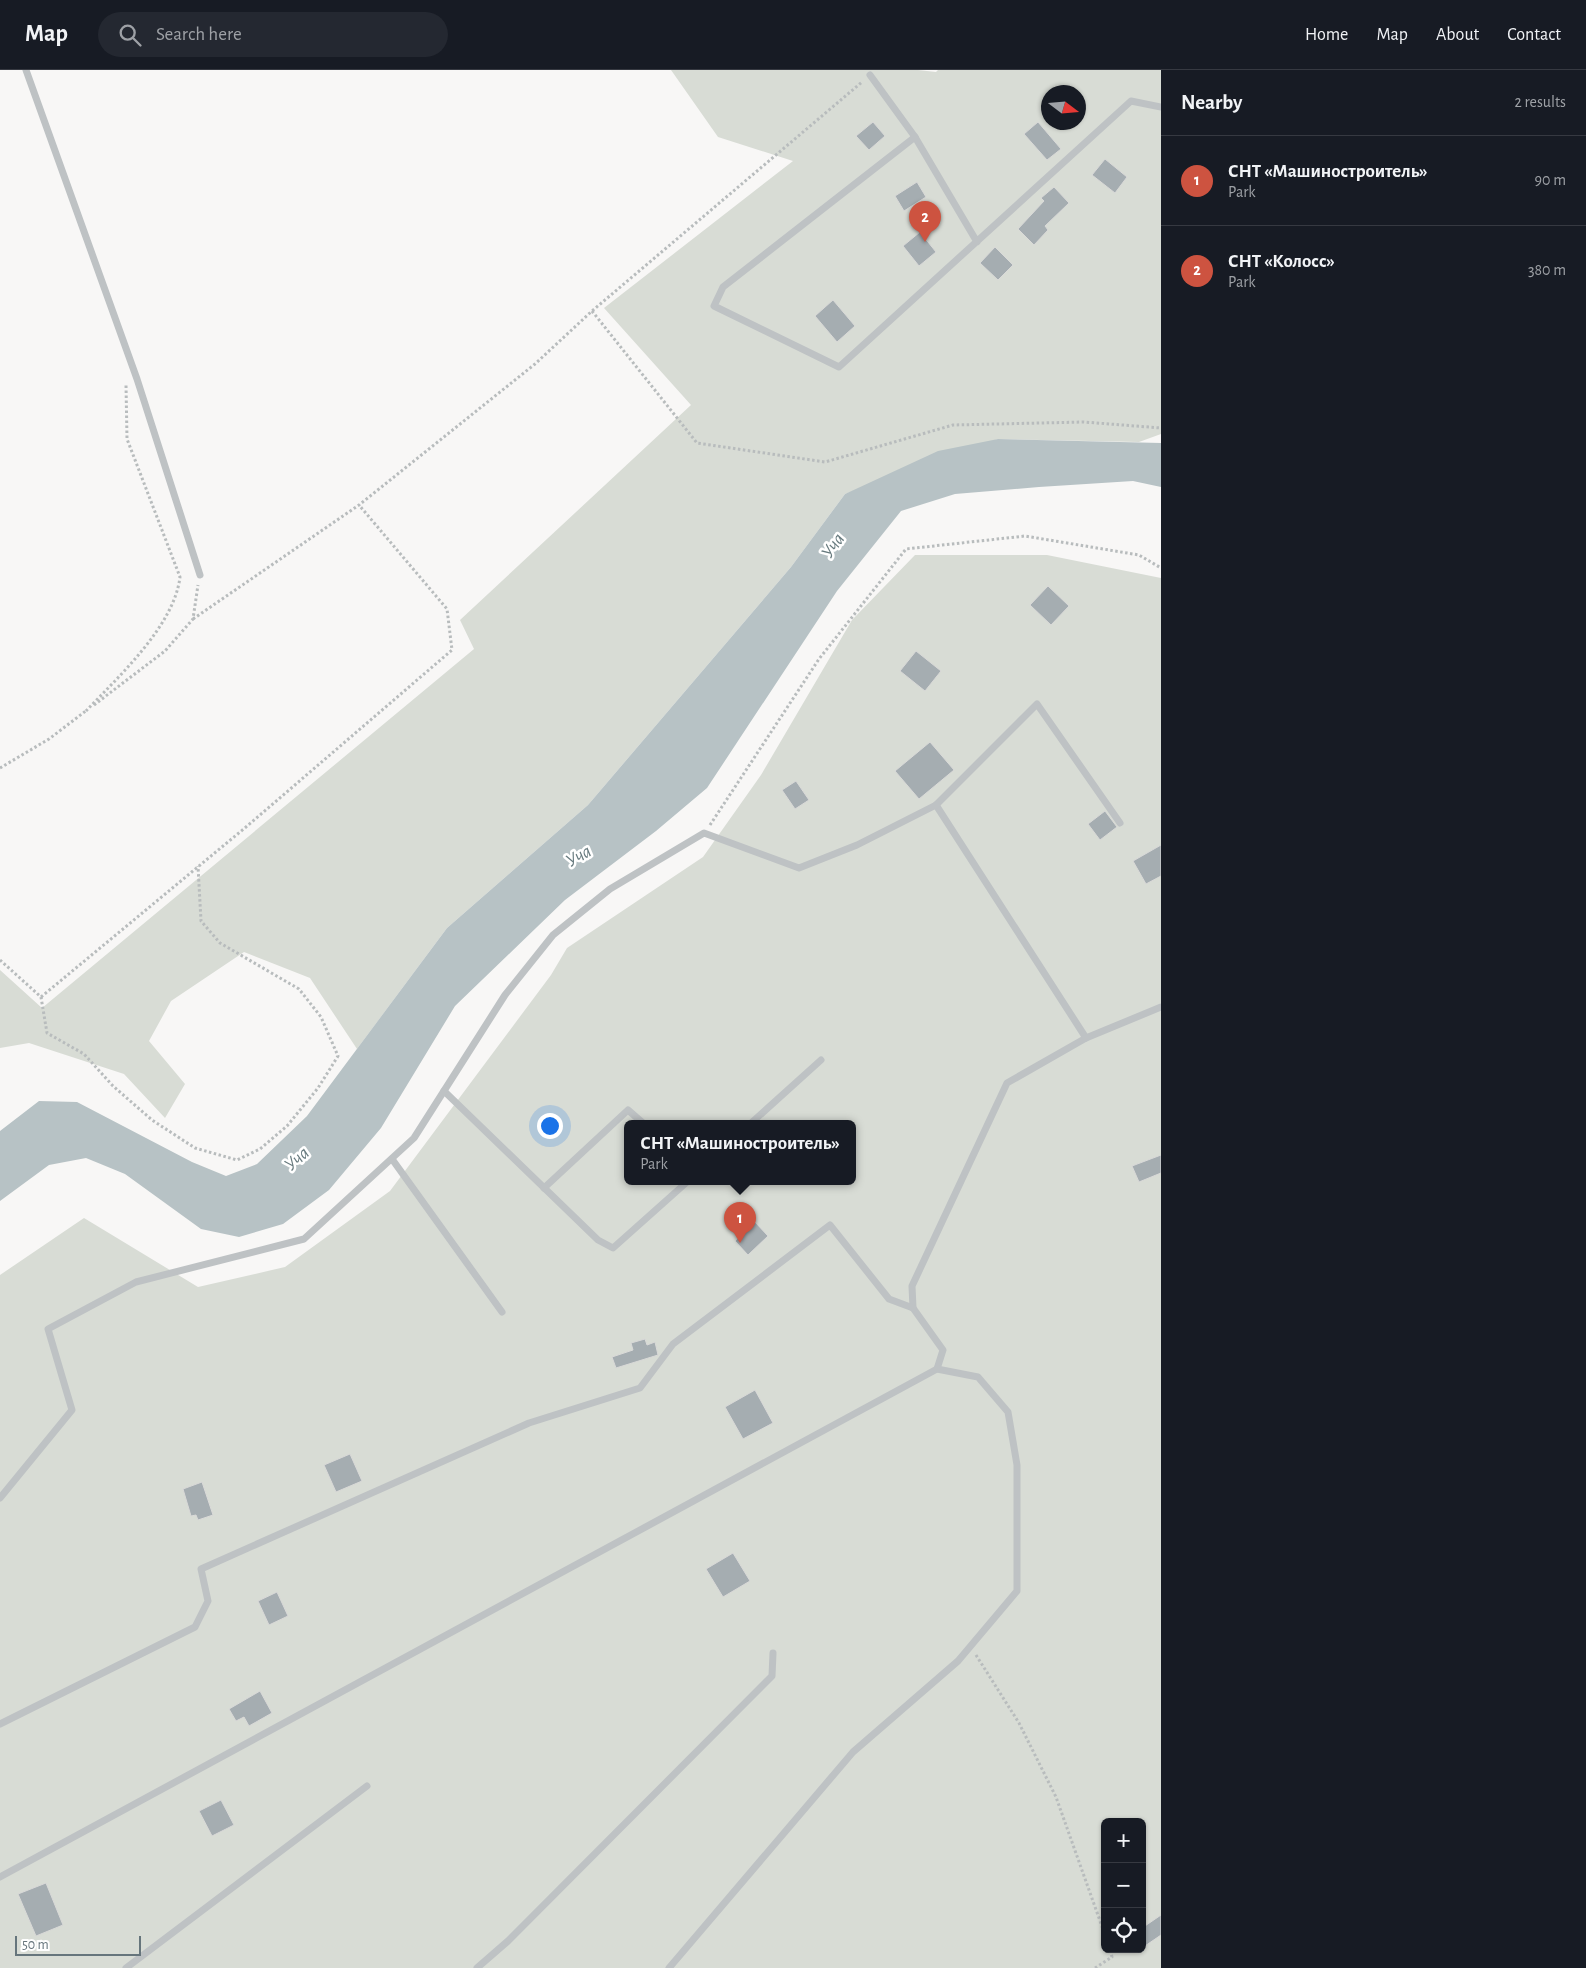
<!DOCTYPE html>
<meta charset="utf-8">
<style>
body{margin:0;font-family:"Alegreya Sans",sans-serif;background:#242831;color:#f1f3f6}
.controls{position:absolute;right:15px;bottom:15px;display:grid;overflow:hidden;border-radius:8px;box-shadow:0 1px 4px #0004}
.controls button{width:45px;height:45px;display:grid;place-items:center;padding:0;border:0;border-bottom:1px solid #363941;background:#171b24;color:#f1f3f6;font:25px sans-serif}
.compass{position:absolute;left:1041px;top:15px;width:45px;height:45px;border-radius:50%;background:#171b24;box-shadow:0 1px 4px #0004;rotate:106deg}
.scale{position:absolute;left:15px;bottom:12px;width:126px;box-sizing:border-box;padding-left:5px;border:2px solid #66757c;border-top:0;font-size:14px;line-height:18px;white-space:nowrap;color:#66757c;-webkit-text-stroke:4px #fff;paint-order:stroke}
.you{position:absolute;left:549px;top:1055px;width:18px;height:18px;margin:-12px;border:4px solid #fff;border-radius:50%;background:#1a73e8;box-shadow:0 0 0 8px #1a73e833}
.badge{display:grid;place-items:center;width:32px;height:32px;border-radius:50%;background:#cd5340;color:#fff;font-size:16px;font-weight:700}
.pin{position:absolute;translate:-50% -41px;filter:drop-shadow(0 1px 2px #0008)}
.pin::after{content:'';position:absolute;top:26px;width:18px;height:15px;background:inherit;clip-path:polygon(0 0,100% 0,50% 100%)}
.popup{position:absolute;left:624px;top:1050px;width:232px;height:65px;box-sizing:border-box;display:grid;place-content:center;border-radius:8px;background:#171b24;filter:drop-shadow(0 1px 4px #0005);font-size:16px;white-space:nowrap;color:#9ea1a6}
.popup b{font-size:19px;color:#f1f3f6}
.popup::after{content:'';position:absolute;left:50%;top:100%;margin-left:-10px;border:10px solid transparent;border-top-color:#171b24}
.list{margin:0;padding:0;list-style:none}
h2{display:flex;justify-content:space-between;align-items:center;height:65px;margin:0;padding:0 20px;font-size:21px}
h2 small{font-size:16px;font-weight:400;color:#9ea1a6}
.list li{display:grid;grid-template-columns:32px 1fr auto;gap:15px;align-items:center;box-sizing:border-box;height:90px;padding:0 20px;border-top:1px solid #363941}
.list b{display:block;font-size:19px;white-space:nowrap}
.list p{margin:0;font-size:16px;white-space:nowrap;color:#9ea1a6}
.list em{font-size:16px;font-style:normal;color:#9ea1a6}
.icon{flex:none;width:28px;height:28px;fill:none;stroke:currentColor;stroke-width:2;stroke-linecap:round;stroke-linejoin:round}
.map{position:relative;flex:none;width:1161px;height:1898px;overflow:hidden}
header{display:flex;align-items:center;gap:30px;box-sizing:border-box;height:70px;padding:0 25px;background:#171b24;border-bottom:1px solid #363941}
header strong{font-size:24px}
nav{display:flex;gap:28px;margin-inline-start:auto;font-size:18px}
.search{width:350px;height:45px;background:#242831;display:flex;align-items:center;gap:12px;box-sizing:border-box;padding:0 18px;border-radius:28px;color:#9ea1a6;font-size:19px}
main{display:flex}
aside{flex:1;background:#171b24}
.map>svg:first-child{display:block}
</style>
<header>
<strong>Map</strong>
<div class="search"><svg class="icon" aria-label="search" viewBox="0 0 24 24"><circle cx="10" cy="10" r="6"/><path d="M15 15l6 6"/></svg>Search here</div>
<nav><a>Home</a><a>Map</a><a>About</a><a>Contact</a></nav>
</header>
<main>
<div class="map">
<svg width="1161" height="1898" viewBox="0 0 1161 1898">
<rect width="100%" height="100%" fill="#f8f7f6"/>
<g fill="#d8dcd5" fill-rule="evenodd">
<path d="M671,0H918L936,2L938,0H1161V364L1139,372L998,369L845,424L791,497L588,735L447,858L357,979L310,908L244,882L171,931L149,971L185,1014L165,1048L124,1004L29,973L0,978V900L42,938L474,579L460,550L691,335L604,238L793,91L718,67ZM1048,22H1078V52H1048Z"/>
<path d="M915,485H1047L1161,508V1898H0V1205L84,1148L198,1217L285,1197L390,1121L551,905L567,878L703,787L761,705L852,550ZM628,1054H852V1112H628ZM1105,1752H1142V1879H1105Z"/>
</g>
<polygon fill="#b7c2c5" points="998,369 1161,373 1161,417 1133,411 1039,417 955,424 901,441 837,521 707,718 656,761 565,830 455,936 381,1058 329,1120 283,1154 239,1167 201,1159 125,1104 86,1088 49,1095 0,1131 0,1061 39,1031 77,1032 192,1092 226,1106 257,1094 307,1046 447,858 588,735 791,497 845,424 938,381"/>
<g fill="#a5adb1" stroke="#d9d9d8">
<polygon points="873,52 885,66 869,80 856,66"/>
<polygon points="1038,52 1061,79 1047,90 1024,64"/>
<polygon points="1105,89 1127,107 1115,123 1092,105"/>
<polygon points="917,112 926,127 904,141 895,126"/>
<polygon points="1054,117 1069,133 1045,156 1048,160 1034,175 1018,159 1044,131 1041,128"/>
<polygon points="920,162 936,182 919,196 903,176"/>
<polygon points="995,177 1013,195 998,210 980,193"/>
<polygon points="833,230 855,256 837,272 815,246"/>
<polygon points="1048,516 1069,536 1051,555 1030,535"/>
<polygon points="916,581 941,601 925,621 900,601"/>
<polygon points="930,672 954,700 919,729 895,701"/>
<polygon points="796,711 809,730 795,739 782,720"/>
<polygon points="1105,741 1117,757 1100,770 1088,754"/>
<polygon points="1161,775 1161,806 1146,814 1133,791"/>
<polygon points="1161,1085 1161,1103 1139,1112 1132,1096"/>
<polygon points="755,1152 768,1166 748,1185 735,1171"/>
<polygon points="645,1269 647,1275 655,1272 658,1285 616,1298 612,1287 633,1280 631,1273"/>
<polygon points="755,1320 773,1353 743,1369 725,1337"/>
<polygon points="350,1384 362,1411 336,1422 324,1395"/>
<polygon points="202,1412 213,1445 198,1450 196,1445 191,1446 183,1419"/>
<polygon points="733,1483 750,1511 723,1527 706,1499"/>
<polygon points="277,1522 288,1546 269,1555 258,1531"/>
<polygon points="260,1621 272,1643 249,1656 244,1647 236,1651 229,1639"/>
<polygon points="221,1730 234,1755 212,1766 199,1741"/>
<polygon points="46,1813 63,1855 36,1866 18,1824"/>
<polygon points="1161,1845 1161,1865 1142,1878 1142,1858"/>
</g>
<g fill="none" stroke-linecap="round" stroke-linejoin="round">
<g stroke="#b8bcbd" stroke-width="3" stroke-dasharray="2.5 2.5" stroke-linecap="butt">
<polyline points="592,241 697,373 825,392 953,355 1084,352 1161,358"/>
<polyline points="193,549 359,435 535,294 592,241 862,12"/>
<polyline points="94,635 165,581 193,549 198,515"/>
<path d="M86,641C119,606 174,556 180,507L127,369L126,315"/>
<polyline points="0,698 49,669 87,640"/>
<polyline points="710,755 819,589 906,479 1025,466 1139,485 1161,498"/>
<polyline points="0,890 41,927 47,963 84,984 113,1016 152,1050 195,1078 237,1090 260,1079 287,1056 318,1018 338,986 321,947 299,919 220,873 201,851 198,796"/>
<polyline points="41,927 246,757 452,580 447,539 359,435"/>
<polyline points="976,1585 1019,1653 1056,1727 1105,1865"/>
<polyline points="1095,1898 1112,1887 1110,1879"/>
</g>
<g stroke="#bec2c4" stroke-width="7">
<polyline points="26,0 137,309 200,505"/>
<polyline points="870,5 915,67"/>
<polyline points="977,172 915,67 723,217 714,236 839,297 1131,31 1161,37"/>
<polyline points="936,735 1086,968"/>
<polyline points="444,1021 598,1170 613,1178 687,1112"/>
<polyline points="750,1054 821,990"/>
<polyline points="392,1089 502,1242"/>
<polyline points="544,1118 628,1040 644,1054"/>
<polyline points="937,1299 943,1280 913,1238 912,1216 1007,1013 1086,968 1161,937"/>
<polyline points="0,1428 72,1340 48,1259 136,1212 304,1169 414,1068 505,925 553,865 610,819 704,763 799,798 857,775 936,735 1037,634 1120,753"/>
<polyline points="0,1654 195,1557 208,1531 201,1499 529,1353 640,1318 673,1274 830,1155 889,1229 913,1238"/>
<polyline points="0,1807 937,1299 978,1307 1008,1342 1017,1395 1017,1521 958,1591 853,1682 669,1898"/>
<polyline points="126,1898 367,1716"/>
<polyline points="477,1898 508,1871 772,1606 773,1583"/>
</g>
</g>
<g text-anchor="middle" stroke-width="5" stroke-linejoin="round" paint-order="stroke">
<g font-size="19" font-style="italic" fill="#677a7e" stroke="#fff">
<text transform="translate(832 475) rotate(-55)" y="7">Уча</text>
<text transform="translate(578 785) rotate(-30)" y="7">Уча</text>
<text transform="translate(296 1088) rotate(-42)" y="7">Уча</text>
</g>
</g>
</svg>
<div class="controls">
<button>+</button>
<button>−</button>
<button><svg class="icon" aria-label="locate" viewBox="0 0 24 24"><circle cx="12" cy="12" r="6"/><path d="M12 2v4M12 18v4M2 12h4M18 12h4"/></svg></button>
</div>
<svg class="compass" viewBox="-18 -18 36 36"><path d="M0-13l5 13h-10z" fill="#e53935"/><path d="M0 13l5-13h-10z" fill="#9ea1a6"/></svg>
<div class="scale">50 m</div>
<div class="you"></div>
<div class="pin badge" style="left:740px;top:1173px">1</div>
<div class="popup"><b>СНТ «Машиностроитель»</b>Park</div>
<div class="pin badge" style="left:925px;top:172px">2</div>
</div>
<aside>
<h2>Nearby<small>2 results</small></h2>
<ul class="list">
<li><span class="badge">1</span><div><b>СНТ «Машиностроитель»</b><p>Park</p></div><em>90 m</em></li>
<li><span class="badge">2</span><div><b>СНТ «Колосс»</b><p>Park</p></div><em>380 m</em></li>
</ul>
</aside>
</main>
